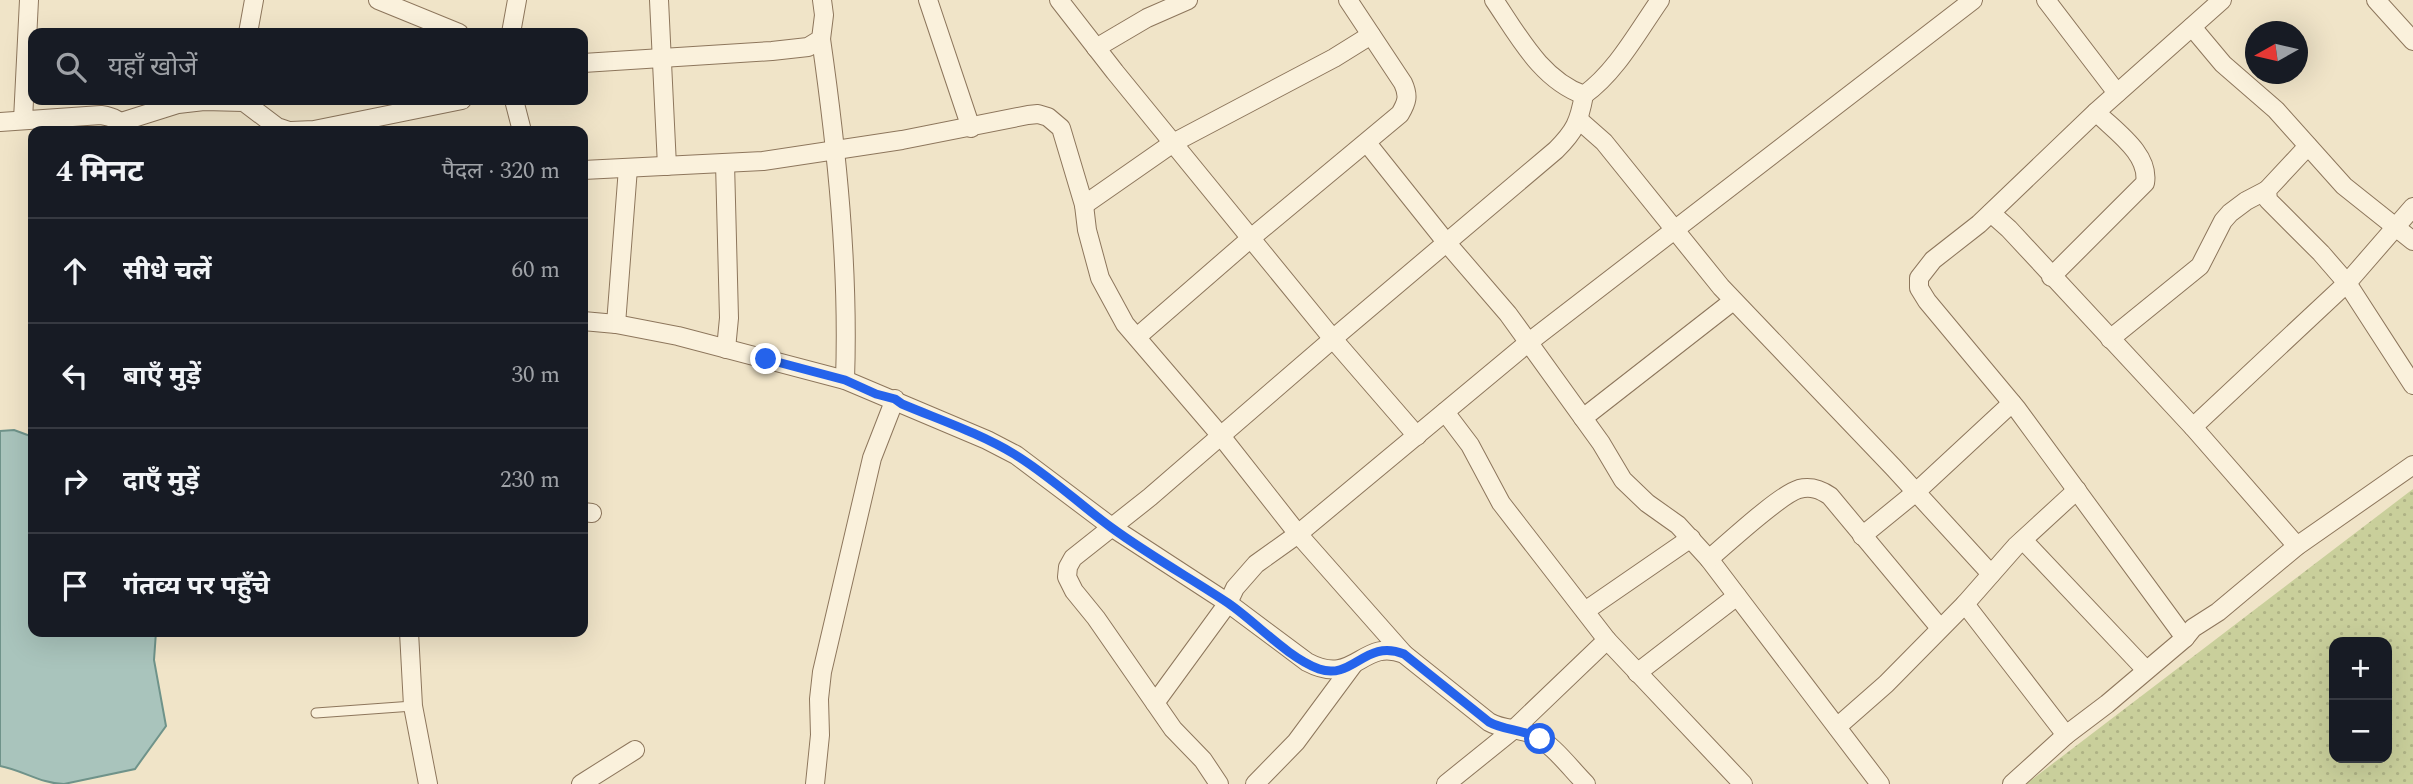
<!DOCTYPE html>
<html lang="hi">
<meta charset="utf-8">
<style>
body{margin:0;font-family:Spectral,"Noto Sans Devanagari",serif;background:#242831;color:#f1f3f6}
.controls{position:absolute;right:21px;bottom:21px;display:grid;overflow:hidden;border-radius:14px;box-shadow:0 7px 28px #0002}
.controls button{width:63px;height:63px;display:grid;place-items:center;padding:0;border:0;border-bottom:2px solid #363941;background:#171b24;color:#f1f3f6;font:35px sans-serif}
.compass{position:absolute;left:2245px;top:21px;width:63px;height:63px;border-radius:50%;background:#171b24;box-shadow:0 7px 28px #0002;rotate:262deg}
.stop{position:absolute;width:21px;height:21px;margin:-16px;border:5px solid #2563eb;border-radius:50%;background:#fff}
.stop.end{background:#2563eb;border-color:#fff;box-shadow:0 2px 7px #0008}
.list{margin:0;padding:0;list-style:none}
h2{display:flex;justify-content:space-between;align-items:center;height:91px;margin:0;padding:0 28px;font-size:30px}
h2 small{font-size:23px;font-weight:400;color:#9ea1a6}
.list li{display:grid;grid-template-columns:46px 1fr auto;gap:21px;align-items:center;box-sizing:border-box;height:105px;padding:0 28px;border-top:2px solid #363941}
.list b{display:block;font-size:26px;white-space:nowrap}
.list em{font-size:23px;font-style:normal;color:#9ea1a6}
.icon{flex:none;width:38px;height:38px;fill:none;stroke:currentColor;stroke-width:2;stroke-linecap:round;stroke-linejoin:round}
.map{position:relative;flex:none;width:2413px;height:784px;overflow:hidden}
.search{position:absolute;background:#171b24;box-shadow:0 7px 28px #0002;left:28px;top:28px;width:560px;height:77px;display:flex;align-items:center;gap:18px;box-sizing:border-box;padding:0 24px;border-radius:14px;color:#9ea1a6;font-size:26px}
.panel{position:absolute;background:#171b24;box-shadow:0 7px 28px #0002;left:28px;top:126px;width:560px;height:511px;border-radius:14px}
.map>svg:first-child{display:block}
</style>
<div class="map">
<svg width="2413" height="784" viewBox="0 0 2413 784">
<defs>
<pattern id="grass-dots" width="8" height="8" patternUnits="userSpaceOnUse" patternTransform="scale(1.75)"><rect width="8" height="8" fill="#c9cf9b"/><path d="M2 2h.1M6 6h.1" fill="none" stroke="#aeb285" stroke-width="1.8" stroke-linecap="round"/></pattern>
</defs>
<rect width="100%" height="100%" fill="#f0e4c8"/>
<path fill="url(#grass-dots)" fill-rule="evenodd" d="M2413,489V784H2026ZM2334,642H2387V758H2334Z"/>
<path fill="#a9c4bc" stroke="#6f938a" stroke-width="2" d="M14,430L33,437V632H156L154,660L166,726L135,769L64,784C42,784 22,770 0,766V431Z"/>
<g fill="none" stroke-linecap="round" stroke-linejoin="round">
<defs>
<polyline id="service" points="316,713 413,706"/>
<g id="minor">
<polyline points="378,0 459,33"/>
<polyline points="659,0 667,166"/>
<polyline points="928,0 971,128"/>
<polyline points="1059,0 1115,72 1333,339 1417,436"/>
<path d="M1494,0C1518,35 1541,80 1584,95C1616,72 1637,33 1660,0"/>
<polyline points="2046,0 2117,93"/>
<polyline points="2376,0 2413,41"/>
<polyline points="2192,27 2223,64 2276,110 2344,186 2413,241"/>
<polyline points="248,33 254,0"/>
<polyline points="511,33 517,0"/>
<path d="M821,39C837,151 849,267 845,380"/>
<polyline points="1096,48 1147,18 1188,0"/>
<polyline points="583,63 772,51 808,47 821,39 824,15 822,0"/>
<polyline points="514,100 522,131"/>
<polyline points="23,120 29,0"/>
<polyline points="1579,120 1604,142 1721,287 1893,467 1991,574"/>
<path d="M0,122L101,115C114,117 120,120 126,131"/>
<polyline points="121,122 178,104 204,101 244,102 277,127 289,131"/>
<polyline points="291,131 314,130 462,100"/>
<polyline points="1367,143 1446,242 1508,314 1601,443 1623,480 1647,503 1678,525 1709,559 1880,784"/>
<polyline points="2308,146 2267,190 2268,200 2321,253 2347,283 2413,385"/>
<polyline points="725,163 729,318 726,349"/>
<polyline points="583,170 763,161 902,140 1028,115 1038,114 1048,117 1061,128 1084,205 1087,230 1100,278 1125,324 1221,436 1298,534 1404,654"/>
<polyline points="1084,205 1173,143 1334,58 1371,35"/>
<polyline points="1991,213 2009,229 2193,427 2297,546"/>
<path d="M2051,277L2145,183C2150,154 2115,131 2096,112"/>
<path d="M583,321L616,324L678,336L845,380L987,440L1016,455L1113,528L1228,603L1307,662C1356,688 1361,637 1404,654L1489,722C1503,730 1517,728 1532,734C1553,744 1570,768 1586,784"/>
<polyline points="616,324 628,168"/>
<path d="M1137,337L1251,238L1400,114C1407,102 1409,96 1403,83L1348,0"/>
<polyline points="2110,339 2200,266 2223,221 2230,213 2246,201 2267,190"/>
<polyline points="1445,412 1470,445 1501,503 1607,640 1743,784"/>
<polyline points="1583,418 1733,301"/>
<polyline points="2193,427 2347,283 2413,207"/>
<polyline points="583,512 592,513"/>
<polyline points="1862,536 1916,492 2012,403"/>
<polyline points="2023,540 2146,670"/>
<path d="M1709,559C1728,543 1779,495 1799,489C1811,486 1820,489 1830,496L1940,628"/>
<polyline points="1965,604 2066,735"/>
<polyline points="1585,611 1691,538"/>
<polyline points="409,632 413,706 428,784"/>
<polyline points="2185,638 2017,409 1927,301 1919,288 1919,278 1933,260 1979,224 2096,112 2222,0"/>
<polyline points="1637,673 1737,596"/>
<polyline points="1155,703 1228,603 1235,588 1256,564 1298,534 1529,342 1973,0"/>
<polyline points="1837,727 1886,684 1965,604 2016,546 2077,490"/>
<polyline points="581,784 635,750"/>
<polyline points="815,784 820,735 819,699 822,672 872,458 895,399"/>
<path d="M1219,784L1203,760L1173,729L1096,618L1074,591L1067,577L1068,567L1073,558L1150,497L1342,331L1556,150C1575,131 1579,122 1584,95"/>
<polyline points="1255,784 1296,742 1353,665"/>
<polyline points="1446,784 1513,730 1607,640"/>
<polyline points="2012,784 2066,735 2107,704 2185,638 2193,628 2218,612 2297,546 2413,465"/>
</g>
</defs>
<use href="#service" stroke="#8d765c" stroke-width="11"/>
<use href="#minor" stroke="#8d765c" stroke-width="20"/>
<use href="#service" stroke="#faf1dc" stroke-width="9"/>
<use href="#minor" stroke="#faf1dc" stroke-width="18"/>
</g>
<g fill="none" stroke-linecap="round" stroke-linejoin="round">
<path stroke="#2563eb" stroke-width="9" d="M766,359L845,380L876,394L895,399L902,404C940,420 979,433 1014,454C1049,475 1079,504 1112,528C1149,555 1190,578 1228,603C1257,623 1287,657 1319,669C1353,681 1365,638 1404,654L1489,722C1505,731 1524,729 1540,739"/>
</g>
</svg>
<div class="controls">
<button>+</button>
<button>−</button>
</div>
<svg class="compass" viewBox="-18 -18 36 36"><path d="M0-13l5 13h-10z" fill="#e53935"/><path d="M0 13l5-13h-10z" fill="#9ea1a6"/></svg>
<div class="stop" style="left:1540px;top:739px"></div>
<div class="stop end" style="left:766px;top:359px"></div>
<div class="search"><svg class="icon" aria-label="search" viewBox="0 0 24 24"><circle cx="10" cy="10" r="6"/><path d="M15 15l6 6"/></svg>यहाँ खोजें</div>
<section class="panel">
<h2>4 मिनट<small>पैदल · 320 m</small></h2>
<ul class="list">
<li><svg class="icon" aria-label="ahead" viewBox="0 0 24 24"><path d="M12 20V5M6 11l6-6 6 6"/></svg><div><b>सीधे चलें</b></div><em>60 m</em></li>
<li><svg class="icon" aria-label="left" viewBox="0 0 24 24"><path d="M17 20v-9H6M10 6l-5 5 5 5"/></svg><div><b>बाएँ मुड़ें</b></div><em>30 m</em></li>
<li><svg class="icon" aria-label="right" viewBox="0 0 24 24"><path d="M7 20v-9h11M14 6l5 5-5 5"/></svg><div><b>दाएँ मुड़ें</b></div><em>230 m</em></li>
<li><svg class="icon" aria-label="arrive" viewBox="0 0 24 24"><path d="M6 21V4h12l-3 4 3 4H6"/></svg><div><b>गंतव्य पर पहुँचे</b></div></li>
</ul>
</section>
</div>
